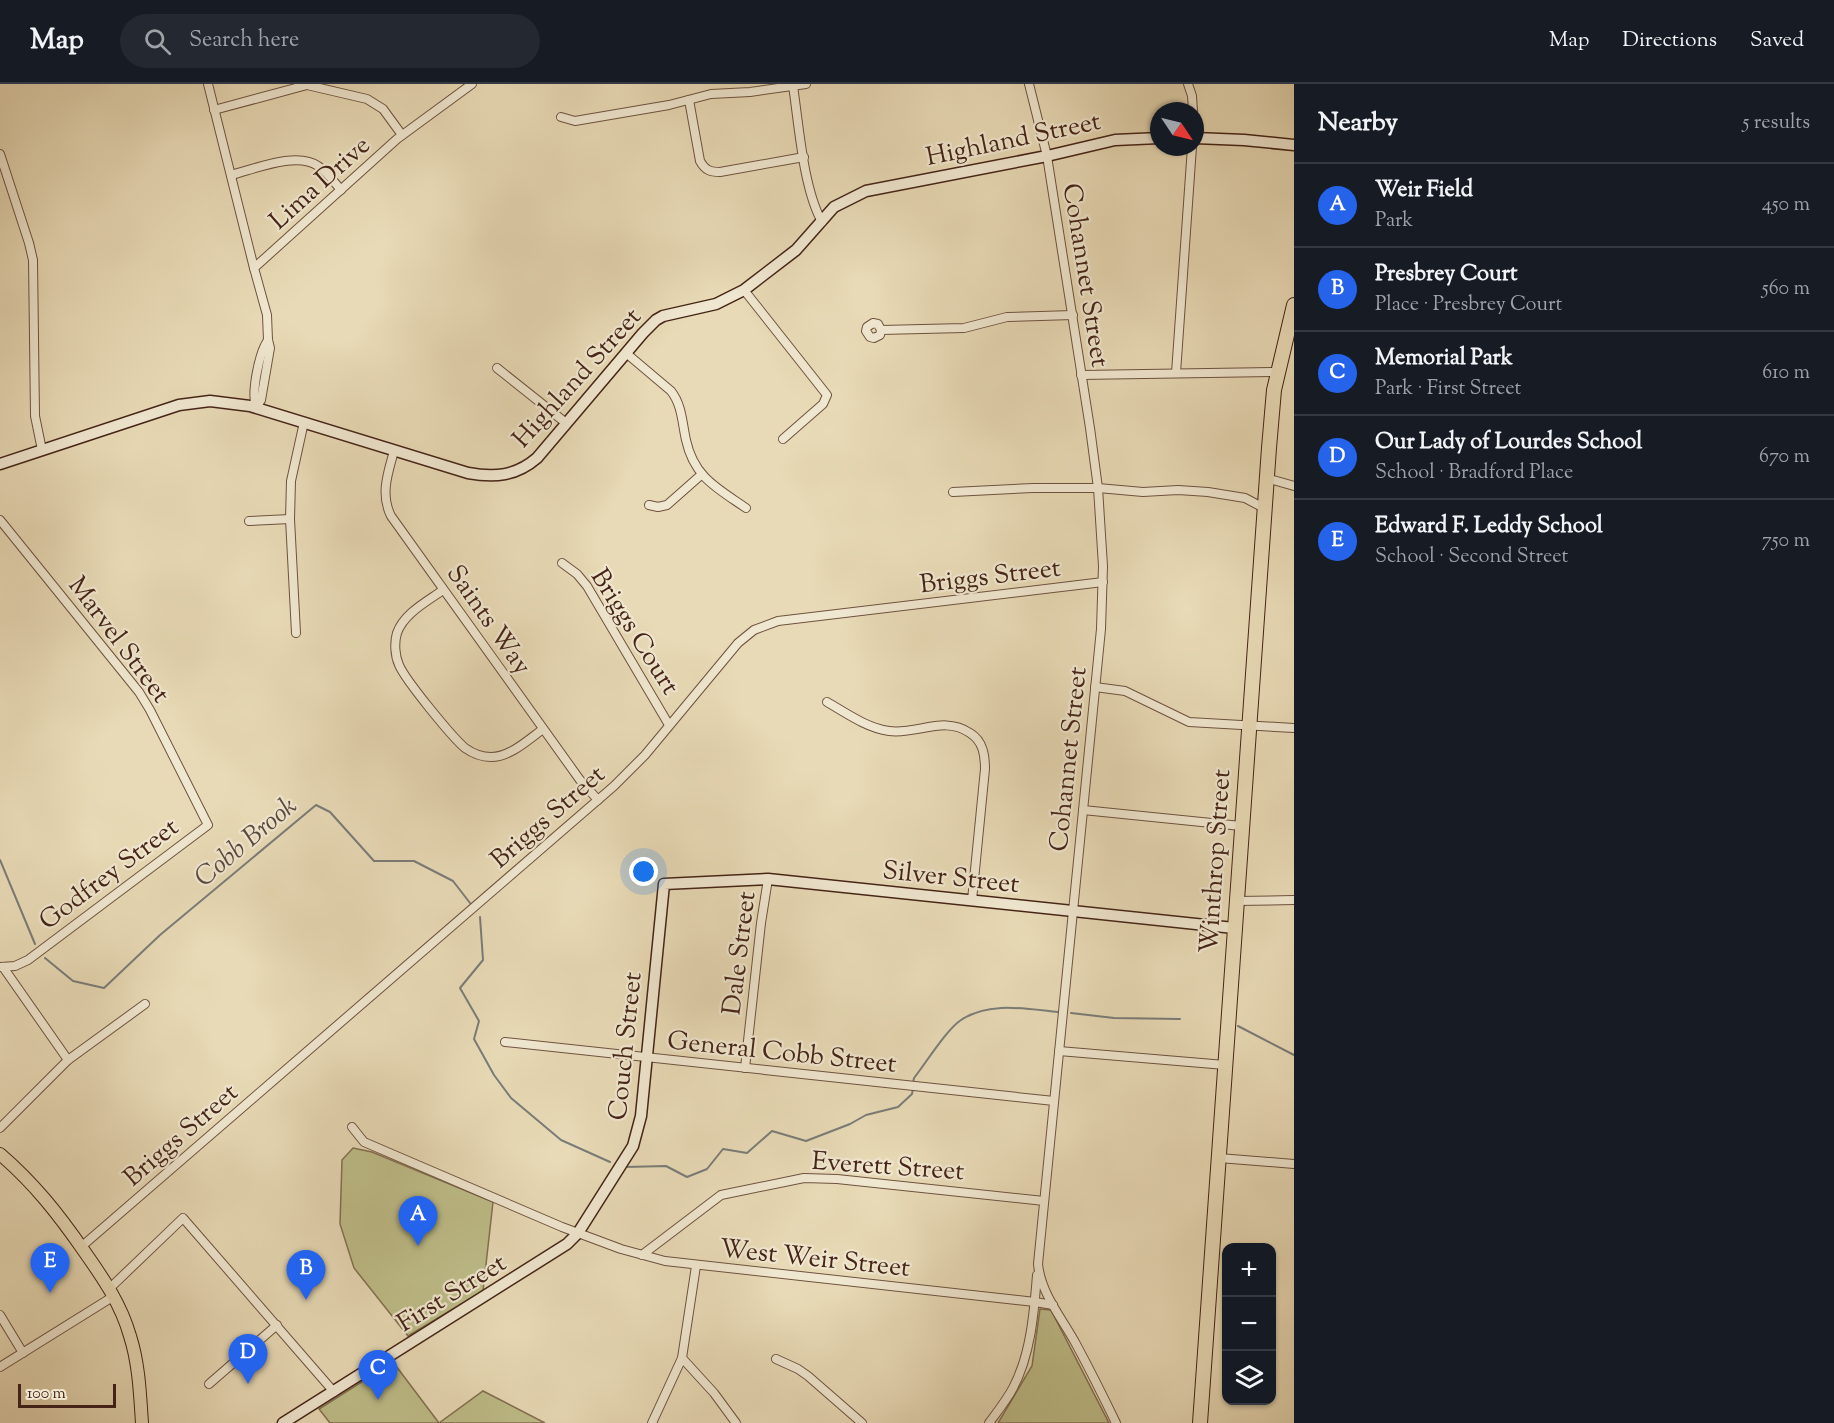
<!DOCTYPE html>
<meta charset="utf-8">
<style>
body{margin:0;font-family:"Sorts Mill Goudy",serif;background:#242831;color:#f1f3f6}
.controls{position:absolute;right:18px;bottom:18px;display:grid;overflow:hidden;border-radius:12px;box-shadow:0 2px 4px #0004}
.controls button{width:54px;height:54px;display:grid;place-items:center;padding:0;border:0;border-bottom:2px solid #363941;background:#171b24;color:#f1f3f6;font:30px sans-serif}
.compass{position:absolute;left:1150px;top:18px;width:54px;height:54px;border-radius:50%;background:#171b24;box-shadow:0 2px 4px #0004;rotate:125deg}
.scale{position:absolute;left:18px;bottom:15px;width:98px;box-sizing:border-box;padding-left:6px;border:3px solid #452417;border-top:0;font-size:16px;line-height:21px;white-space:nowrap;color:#452417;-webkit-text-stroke:4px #f0e7d0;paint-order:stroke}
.you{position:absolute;left:644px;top:788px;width:21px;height:21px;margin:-15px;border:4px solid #fff;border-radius:50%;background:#1a73e8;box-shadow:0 0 0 9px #1a73e833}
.badge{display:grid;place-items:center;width:39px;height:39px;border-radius:50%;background:#2563eb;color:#fff;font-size:20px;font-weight:700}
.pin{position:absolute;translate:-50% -50px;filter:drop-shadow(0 2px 3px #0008)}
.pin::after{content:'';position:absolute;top:32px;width:21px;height:18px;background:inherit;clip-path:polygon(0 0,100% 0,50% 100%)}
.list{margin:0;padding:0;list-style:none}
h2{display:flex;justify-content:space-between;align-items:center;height:78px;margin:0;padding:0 24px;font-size:26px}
h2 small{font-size:20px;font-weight:400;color:#9ea1a6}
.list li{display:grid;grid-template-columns:39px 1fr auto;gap:18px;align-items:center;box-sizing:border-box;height:84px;padding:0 24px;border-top:2px solid #363941}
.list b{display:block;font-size:22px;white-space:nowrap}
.list p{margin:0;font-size:20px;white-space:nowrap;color:#9ea1a6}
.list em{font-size:20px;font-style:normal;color:#9ea1a6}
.icon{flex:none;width:33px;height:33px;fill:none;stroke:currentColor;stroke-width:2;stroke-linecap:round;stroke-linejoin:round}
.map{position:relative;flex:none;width:1294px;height:1339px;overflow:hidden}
header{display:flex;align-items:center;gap:36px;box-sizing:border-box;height:84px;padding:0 30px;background:#171b24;border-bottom:2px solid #363941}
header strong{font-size:28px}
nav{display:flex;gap:33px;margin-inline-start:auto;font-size:21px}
.search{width:420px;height:54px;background:#242831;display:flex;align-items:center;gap:15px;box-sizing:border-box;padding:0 21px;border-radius:33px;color:#9ea1a6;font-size:22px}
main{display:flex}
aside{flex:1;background:#171b24}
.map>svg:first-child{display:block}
</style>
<header>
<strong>Map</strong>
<div class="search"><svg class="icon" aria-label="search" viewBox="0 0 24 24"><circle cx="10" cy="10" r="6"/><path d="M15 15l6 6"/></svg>Search here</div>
<nav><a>Map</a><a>Directions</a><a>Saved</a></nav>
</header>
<main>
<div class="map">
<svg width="1294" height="1339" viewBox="0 0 1294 1339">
<rect width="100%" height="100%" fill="#e8dab6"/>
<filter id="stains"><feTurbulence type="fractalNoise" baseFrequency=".00333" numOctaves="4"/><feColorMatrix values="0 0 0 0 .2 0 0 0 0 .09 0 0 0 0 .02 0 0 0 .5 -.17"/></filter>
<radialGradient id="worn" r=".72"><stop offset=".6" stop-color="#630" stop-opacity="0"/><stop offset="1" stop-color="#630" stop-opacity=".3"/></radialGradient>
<g fill="#bebd89" stroke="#827050" stroke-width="1.5">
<polygon points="353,1064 372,1068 493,1118 483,1207 408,1252 354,1184 340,1140 342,1076"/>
<polygon points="1040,1225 1051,1226 1109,1339 998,1339 1032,1282"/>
<polygon points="393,1278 439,1339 483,1307 545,1339 330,1339 319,1325"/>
</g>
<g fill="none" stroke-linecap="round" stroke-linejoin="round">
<g stroke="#7a7c79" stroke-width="2">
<polyline points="0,776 35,860"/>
<polyline points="480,833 483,876 460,904 479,937 474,955 494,991 511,1014 561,1056 610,1078"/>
<polyline points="45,874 73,897 104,904 160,851 316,721 330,728 374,777 414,777 453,797 470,819"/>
<polyline points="1071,929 1114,934 1180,935"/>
<polyline points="1238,942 1294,971"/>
<path d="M913,999L914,994C926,979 946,946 961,936C989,917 1027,925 1058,928"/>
<polyline points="625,1083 666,1082 687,1093 707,1085 723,1065 747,1069 772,1047 806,1057 850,1040 866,1031 898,1023 912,1010 913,1005"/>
</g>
<defs>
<g id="street">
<polyline points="208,0 254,184"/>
<path d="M1029,0L1047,72L1090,344L1098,404L1103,482L1101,545L1038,1180C1041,1210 1062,1234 1076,1260C1090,1286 1103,1312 1116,1339"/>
<polyline points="1188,0 1192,12 1193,27"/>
<path d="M793,2C799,41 803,104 822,138"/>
<path d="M689,16L700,77C705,86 710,88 720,88L804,73"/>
<polyline points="214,26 307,1 367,15 383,25 402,51"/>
<polyline points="561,33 575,37 669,21 711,10 750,8 806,0"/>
<polyline points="0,70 29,159 33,176 35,332 42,366"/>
<path d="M231,91C255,85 297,67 318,82C327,88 334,98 341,106"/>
<polyline points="744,206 827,311 823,320 783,355"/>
<polyline points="881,246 880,251 874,254 870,253 866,247 867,243 873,239 878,240 881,246 964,244 1007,233 1073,231"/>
<path d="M626,269L671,307C682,321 682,338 686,356C694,393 717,404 746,424"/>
<polyline points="497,284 566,339"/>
<polyline points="1176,289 1192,63"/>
<polyline points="1081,291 1278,288"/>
<polyline points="256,324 261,316 270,264 268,256 267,231 254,184 397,55 472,0"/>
<path d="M256,324C251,308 259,269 268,256"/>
<path d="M394,367C388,389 380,410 391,432L580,696L598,716"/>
<polyline points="1266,394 1294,402"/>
<polyline points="953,408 1033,404 1098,404 1143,408 1178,406 1208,408 1245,414 1264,424"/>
<polyline points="649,421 658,423 667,421 701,391"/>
<polyline points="0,436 139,608 150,626 208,741 28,876 15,882 0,883"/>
<polyline points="249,437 290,435"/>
<polyline points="562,479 577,490 587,502 669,641"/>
<path d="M443,506C428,517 404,529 397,549C394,559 395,572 399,581C406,597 452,653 465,664C472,669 482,673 491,673C510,673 528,656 543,645"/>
<polyline points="296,549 290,435 291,397 304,338"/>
<polyline points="1095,603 1125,607 1189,638 1294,644"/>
<path d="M827,618C846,629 867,644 889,647C917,651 944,631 970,649C983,657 985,671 985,685L972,816"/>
<polyline points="1083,726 1241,742"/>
<polyline points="1236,817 1294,816"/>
<polyline points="3,883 68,976"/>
<polyline points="505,958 1054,1017"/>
<polyline points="1059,967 1225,981"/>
<polyline points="745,984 761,839 768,795"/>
<polyline points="352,1043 364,1058 562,1143 621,1165 665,1177 1035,1218 1053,1221"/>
<polyline points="0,1044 68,976 145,920"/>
<polyline points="1219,1074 1294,1080"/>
<polyline points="81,1163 614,702 645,671 738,559 754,546 778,537 1103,498"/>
<polyline points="642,1171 721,1111 804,1094 837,1095 1044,1117"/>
<polyline points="110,1204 183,1134 334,1308"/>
<polyline points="0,1231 23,1269"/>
<polyline points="682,1274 714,1309 736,1339"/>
<polyline points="776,1275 798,1285 808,1292 862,1339"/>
<polyline points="0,1283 114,1212"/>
<polyline points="209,1300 277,1241"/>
<polyline points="652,1339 682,1274 696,1182"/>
<path d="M989,1339C997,1328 1006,1317 1013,1304C1031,1270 1034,1228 1037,1191"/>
</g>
<g id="secondary">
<polyline points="1195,54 1244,56 1294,61"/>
<path d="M0,380L179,321L210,317L250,322L468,389C495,394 516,392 537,374L643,249L656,236L663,232L716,220L744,206L796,166L834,123L866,107L1047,72L1115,56L1159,54"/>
<polyline points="283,1339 567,1160 578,1149 633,1062 641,1032 664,800 768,795 1234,844"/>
</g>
<path id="primary" d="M0,1070C34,1099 59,1131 84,1167C103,1194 121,1220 130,1252C139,1280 140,1310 142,1339"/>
<polyline id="highway" points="1200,1339 1269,364 1274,306 1294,221"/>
</defs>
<use href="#street" stroke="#6e523f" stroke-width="10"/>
<use href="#secondary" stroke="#452417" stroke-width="13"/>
<use href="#primary" stroke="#452417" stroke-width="14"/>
<use href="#highway" stroke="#452417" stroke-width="16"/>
<use href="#street" stroke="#f0e7d0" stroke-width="8"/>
<use href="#secondary" stroke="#f0e7d0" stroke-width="10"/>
<use href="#primary" stroke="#e8dab6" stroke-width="12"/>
<use href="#highway" stroke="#e8dab6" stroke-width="14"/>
</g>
<g text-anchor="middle" stroke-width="4.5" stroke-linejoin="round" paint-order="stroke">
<g font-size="26" fill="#452417" stroke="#f0e7d0">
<text transform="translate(1013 54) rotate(-12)" y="9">Highland Street</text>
<text transform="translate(319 98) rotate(-42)" y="9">Lima Drive</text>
<text transform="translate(1087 191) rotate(81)" y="9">Cohannet Street</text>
<text transform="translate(576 293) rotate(-48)" y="9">Highland Street</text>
<text transform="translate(990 491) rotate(-7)" y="9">Briggs Street</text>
<text transform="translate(490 535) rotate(55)" y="9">Saints Way</text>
<text transform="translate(636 547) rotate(58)" y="9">Briggs Court</text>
<text transform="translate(120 555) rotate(53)" y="9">Marvel Street</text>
<text transform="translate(1067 675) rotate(-84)" y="9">Cohannet Street</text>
<text transform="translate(547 732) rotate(-41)" y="9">Briggs Street</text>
<text transform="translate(1214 777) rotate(-86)" y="9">Winthrop Street</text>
<text transform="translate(108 789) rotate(-37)" y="9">Godfrey Street</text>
<text transform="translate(951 792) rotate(6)" y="9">Silver Street</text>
<text transform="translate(738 869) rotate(-83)" y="9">Dale Street</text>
<text transform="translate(624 962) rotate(-84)" y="9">Couch Street</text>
<text transform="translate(782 967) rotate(6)" y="9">General Cobb Street</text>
<text transform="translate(180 1050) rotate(-41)" y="9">Briggs Street</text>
<text transform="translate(888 1081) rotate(4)" y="9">Everett Street</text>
<text transform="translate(815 1173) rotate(6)" y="9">West Weir Street</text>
<text transform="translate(451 1208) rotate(-32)" y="9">First Street</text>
</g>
<g font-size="27" font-style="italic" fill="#5b4940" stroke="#f0e7d0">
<text transform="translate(245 757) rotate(-40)" y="9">Cobb Brook</text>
</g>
</g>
<rect width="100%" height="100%" filter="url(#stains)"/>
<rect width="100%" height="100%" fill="url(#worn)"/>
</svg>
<div class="controls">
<button>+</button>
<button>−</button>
<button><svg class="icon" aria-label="layers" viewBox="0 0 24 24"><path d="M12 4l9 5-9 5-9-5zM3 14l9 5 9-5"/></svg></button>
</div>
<svg class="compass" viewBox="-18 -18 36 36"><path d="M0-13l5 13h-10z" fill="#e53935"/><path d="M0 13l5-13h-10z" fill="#9ea1a6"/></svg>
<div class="scale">100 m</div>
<div class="you"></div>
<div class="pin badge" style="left:418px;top:1162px">A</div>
<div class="pin badge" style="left:306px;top:1216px">B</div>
<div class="pin badge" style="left:378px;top:1316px">C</div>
<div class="pin badge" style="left:248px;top:1300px">D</div>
<div class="pin badge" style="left:50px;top:1209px">E</div>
</div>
<aside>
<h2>Nearby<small>5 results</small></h2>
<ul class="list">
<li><span class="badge">A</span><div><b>Weir Field</b><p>Park</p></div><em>450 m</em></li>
<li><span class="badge">B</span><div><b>Presbrey Court</b><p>Place · Presbrey Court</p></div><em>560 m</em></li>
<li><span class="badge">C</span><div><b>Memorial Park</b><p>Park · First Street</p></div><em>610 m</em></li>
<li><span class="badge">D</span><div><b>Our Lady of Lourdes School</b><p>School · Bradford Place</p></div><em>670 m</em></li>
<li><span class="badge">E</span><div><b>Edward F. Leddy School</b><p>School · Second Street</p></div><em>750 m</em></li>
</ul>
</aside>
</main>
